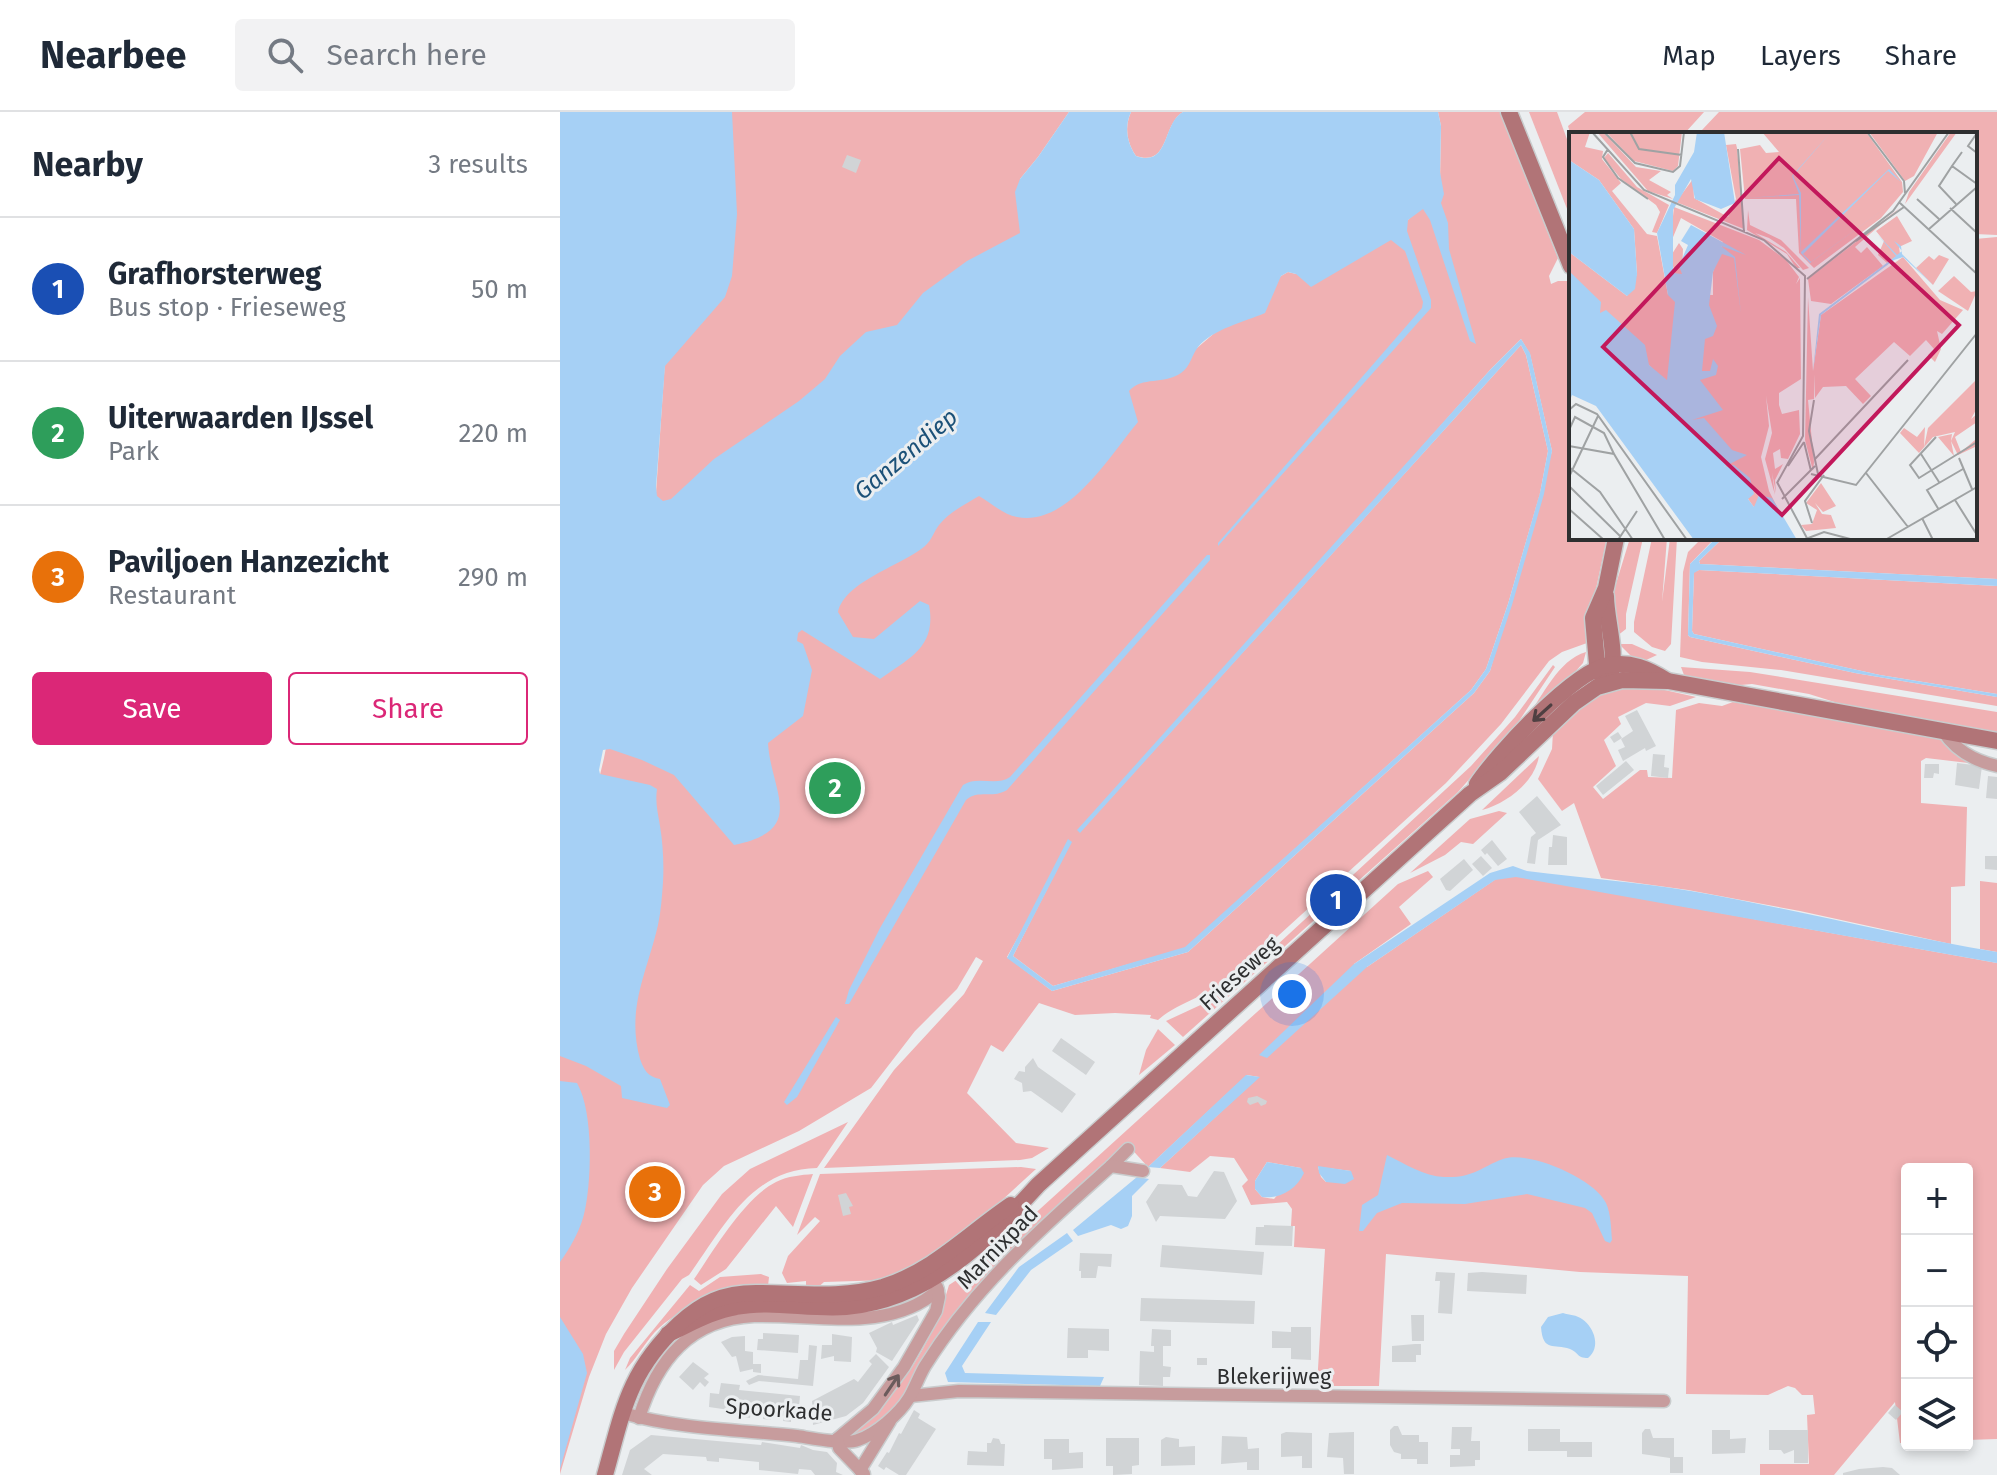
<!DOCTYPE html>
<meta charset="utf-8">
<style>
body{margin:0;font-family:"Fira Sans",sans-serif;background:#f2f2f3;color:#1f2937}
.controls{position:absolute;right:24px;bottom:24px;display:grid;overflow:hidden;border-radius:8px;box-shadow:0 4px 12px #0003}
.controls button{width:72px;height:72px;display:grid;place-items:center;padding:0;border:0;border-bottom:2px solid #e0e1e3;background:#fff;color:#1f2937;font:40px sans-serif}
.you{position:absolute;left:732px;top:882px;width:28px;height:28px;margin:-20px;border:6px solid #fff;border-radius:50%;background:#1a73e8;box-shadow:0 0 0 12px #1a73e833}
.badge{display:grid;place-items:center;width:52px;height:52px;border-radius:50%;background:#db2777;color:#fff;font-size:26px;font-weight:700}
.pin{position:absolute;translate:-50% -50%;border:4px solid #fff;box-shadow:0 2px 8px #0006}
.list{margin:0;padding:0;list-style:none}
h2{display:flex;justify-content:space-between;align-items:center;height:104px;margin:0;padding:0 32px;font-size:34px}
h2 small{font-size:26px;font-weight:400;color:#747a83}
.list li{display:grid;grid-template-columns:52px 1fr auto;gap:24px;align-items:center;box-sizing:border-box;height:144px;padding:0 32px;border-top:2px solid #e0e1e3}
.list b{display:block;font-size:30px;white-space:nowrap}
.list p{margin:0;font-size:26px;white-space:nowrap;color:#747a83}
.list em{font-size:26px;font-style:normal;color:#747a83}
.actions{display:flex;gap:16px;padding:24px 32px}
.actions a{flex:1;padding:18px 0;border:2px solid #db2777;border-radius:8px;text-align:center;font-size:28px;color:#db2777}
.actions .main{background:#db2777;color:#fff}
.icon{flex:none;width:44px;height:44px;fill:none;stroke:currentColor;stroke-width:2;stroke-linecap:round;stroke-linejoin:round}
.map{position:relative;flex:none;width:1437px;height:1363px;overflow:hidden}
header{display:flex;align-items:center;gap:48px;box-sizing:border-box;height:112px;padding:0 40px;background:#fff;border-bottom:2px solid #e0e1e3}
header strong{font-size:38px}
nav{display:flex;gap:44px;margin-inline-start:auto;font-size:28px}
.search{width:560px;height:72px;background:#f2f2f3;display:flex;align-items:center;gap:20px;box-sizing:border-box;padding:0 28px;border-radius:8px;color:#747a83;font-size:30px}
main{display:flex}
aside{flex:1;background:#fff}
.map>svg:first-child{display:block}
</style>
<header>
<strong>Nearbee</strong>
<div class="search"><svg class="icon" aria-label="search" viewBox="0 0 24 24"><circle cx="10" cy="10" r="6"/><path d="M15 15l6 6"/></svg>Search here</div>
<nav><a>Map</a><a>Layers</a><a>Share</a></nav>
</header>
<main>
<aside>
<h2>Nearby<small>3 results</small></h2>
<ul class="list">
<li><span class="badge" style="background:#1a4fb4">1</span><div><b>Grafhorsterweg</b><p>Bus stop · Frieseweg</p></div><em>50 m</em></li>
<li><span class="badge" style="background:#2e9e5b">2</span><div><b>Uiterwaarden IJssel</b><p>Park</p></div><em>220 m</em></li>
<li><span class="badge" style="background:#e8710a">3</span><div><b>Paviljoen Hanzezicht</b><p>Restaurant</p></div><em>290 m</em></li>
</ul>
<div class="actions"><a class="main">Save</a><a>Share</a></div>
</aside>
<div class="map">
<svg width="1437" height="1363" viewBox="0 0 1437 1363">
<rect width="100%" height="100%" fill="#ebeef0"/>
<g fill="#f0b1b3" fill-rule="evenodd">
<path d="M122,0H509L478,45L460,67L637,236L721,164L728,160L736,162L848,108L880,70L881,14L878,0H940L998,146L989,164L991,172L998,169H1008L1011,179V426H1047L1029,509L1027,531L1002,540L989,549L941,612L886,671L672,866C648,884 618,890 598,908L590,906L591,903L555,901L515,903L479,891L443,940L431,933L407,981L456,1031L489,1036L472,1046L460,1048L264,1056L334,958L404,882L423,849L416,845L397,877L355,919L311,976L239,1019L164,1054L143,1073L72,1176L46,1222L29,1265L0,1362V831L44,646L96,381ZM961,227L970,242L992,339L930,559L914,581L628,840L492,879L447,845L511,730L453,844L493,874L625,836L911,578L926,557L948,492L980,381L988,339L966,243L961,233L520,720L930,258Z"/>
<path d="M571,0H623C602,12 610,55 576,44C567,31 564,15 571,0Z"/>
<polygon points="969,0 997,0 1011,38 1011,107"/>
<polygon points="1025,0 1144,0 1124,22 1011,22 1011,24 1008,14"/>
<polygon points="1159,0 1437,0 1437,123 1415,122 1415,22 1147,22 1142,18"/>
<polygon points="1437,125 1437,467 1140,452 1139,449 1163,426 1415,426 1415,127"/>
<polygon points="1070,426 1083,426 1066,502 1066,517 1057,524 1052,485"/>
<polygon points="1092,426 1107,426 1102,490 1110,426 1117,426 1111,532 1105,539 1092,535 1074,520 1074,510"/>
<polygon points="1142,426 1155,426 1130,452 1128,523 1130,525 1295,561 1437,585 1437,594 1221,558 1142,550 1120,545 1123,460 1128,440"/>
<polygon points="1139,458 1437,474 1437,582 1320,563 1134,522 1132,519 1134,460"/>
<polygon points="1059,532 1072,532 1097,543 1084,549 1072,545"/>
<path d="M1026,540L1023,551L1014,561L1016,563L967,605C983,584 998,548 1026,540Z"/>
<polygon points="993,553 995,555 955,615 898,680 623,925 606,909 647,890 676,871 911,654 955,605"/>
<polygon points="1121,555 1190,560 1437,600 1437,620 1284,593 1249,582 1192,572 1169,574 1124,563"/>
<polygon points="1063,575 1100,577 1136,585 1110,594 1086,591 1058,605 1061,612 1044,628 1056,654 1033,675 1043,687 1080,658 1087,658 1088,665 1112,666 1116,598 1139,591 1162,594 1173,590 1354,622 1382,628 1417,652 1366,646 1361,649 1361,691 1407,695 1405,774 1391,775 1391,832 1240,799 1128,778 1041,766 1014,691 1002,699 978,667 992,637 993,620 1035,584"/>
<path d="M979,644C975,670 947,691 922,698Z"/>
<polygon points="939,699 947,701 913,732 901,730 885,743 850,761 910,707"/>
<path d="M868,759L873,765L839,795L851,812L794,852L807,855L936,767L956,764L1437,851V1327L1407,1328V1057H1347V1331H1340L1335,1290L1274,1363H1200V1352H1249L1247,1303L1255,1302L1253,1283H1242L1235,1276L1228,1274L1208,1283L1126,1282L1128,1164L1020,1160L826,1142L819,1274H757L765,1137L734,1135L735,1114H731L732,1097L727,1090L691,1093L682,1074L688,1068L674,1046L650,1044L630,1060L600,1056L699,965L687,963L588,1055L566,1031C503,1091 430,1147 383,1220C366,1246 327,1324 292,1323C338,1285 373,1231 389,1173L415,1156L838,772ZM707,1050L741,1056L714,1087L702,1085L695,1077V1069ZM758,1055H759L791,1059L766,1070L761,1065Z"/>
<polygon points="1420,769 1437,771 1437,840 1420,837"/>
<polygon points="598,917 615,933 579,963 586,938"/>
<path d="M288,1010L257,1056C191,1057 164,1115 129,1163L122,1167L64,1240L54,1258V1239L64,1222L107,1157L162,1082L190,1057Z"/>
<polygon points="461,1055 476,1057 393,1133 329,1168 264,1170 255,1178 246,1178 246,1169 227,1171 222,1161 228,1144 260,1109 255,1105 237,1123 260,1062"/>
<path d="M253,1062L233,1115L216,1094L166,1157L141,1173L134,1167C154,1138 184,1086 216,1070C228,1064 241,1063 253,1062Z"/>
<path d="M201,1162L209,1165L208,1174C170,1183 129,1188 99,1216C86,1228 76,1248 65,1258L70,1246L130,1173L139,1179L160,1165Z"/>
</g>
<g fill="#a6d0f5">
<path d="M0,0H172L177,102L172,164L165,185L105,254L96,375L97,384L103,389L111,387L154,347L239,289L265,267L280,244L306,220L337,213L363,181L407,149L460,121L455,80L460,67L478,45L509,0H571C564,15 567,31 576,44C610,56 602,11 623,0H878L881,14L880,60L884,82L881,91L888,111L889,137L916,232L910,229L870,108L863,97L848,108L847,119L871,188V196L658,434V431L862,196L863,190L845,139L831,128L751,175L736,162L728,160L721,164L705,201C684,210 653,217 638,235C631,244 631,254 621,261C604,273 582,264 569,279L578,310C550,343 508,415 457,405C444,403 431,391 419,384C406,392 389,400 379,413C374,419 372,428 365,434C343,453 285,469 278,500L293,525L314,527L360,489L369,493C377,535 349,546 320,567L242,518L238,521L237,529L243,532L252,558L243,604L208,631C211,680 248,718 174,733L114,663L82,648L50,637L43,638L39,658L40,662L90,673L97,677C95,691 98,701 100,714C103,732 104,752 103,770C102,784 101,799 98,813C87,861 66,896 80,947C84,958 88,965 100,967L110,993L107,996L62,986L61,974L26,954L0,944Z"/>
<polygon points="961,227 970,241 992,339 984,382 952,493 930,559 914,581 628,840 492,879 447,846 508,727 512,730 453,844 493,874 625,835 911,578 926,557 948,492 980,381 988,339 966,243 961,233 520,721 517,718 930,258"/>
<polygon points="1156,426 1163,426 1139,449 1140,452 1437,467 1437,474 1139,458 1134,461 1132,519 1134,522 1320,563 1437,582 1437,585 1295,561 1130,525 1128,523 1130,452"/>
<path d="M647,443H650V448L447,678C433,687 418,677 406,688L289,892H285L289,878L320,816L403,673C418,663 435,675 450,665Z"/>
<path d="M953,754L967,759C1022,766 1076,770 1131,779C1234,797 1334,823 1437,840V851L956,765L935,768L807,855L707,946L699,943L794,852L930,761Z"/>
<polygon points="276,905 280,908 237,985 227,993 224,990"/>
<polygon points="686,963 700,965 600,1056 588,1055"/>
<path d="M0,969L17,971C34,1000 32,1074 23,1106C18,1122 10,1136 0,1150Z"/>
<path d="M827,1043C845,1052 864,1064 884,1065C914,1066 919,1056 943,1047C969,1038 1035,1067 1046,1091C1051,1102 1051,1116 1052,1128L1050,1131L1045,1129L1032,1101L1025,1096L967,1082L905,1092L842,1091L817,1101L803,1119H799L802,1093L818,1083Z"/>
<path d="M707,1050L741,1056L744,1061C736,1078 720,1087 702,1085L695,1077V1069Z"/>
<polygon points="758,1054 791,1059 794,1067 785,1072 766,1070 759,1061"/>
<polygon points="577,1065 589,1067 572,1084 572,1104 568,1114 561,1117 551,1113 518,1124 513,1118"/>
<polygon points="507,1121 513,1129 471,1158 436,1203 425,1201 459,1155"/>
<path d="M1003,1201C1009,1203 1017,1203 1022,1207C1035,1216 1041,1236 1028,1246C1017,1246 1019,1241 1010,1237C994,1231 983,1241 981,1215L988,1205Z"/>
<polygon points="0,1205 23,1242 27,1261 0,1357"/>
<polygon points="418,1210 431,1210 402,1254 405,1261 544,1265 540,1274 388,1270 385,1261"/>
</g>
<g fill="#d1d4d6">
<polygon points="287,43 301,48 296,61 282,55"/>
<polygon points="1077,598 1096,634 1086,639 1085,636 1063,649 1058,638 1065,635 1061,627 1073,619 1065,604"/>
<polygon points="1058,620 1062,626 1054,631 1050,625"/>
<polygon points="1093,642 1105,643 1104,655 1109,656 1108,666 1091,664"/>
<polygon points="1066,649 1074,658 1043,683 1036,674"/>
<polygon points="1397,651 1422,654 1419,677 1395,673"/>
<polygon points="1365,652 1379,652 1379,662 1374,661 1373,666 1364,666"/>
<polygon points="1428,664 1437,665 1437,687 1426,686"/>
<polygon points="977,684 1001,713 978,728 975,752 967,751 971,725 976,721 959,700"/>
<polygon points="993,723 1007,725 1007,753 988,753 989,735 992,735"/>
<polygon points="932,728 947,747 938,754 927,741 925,743 921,738"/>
<polygon points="921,744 932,756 923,764 912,752"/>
<polygon points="1425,744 1437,744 1437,758 1425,757"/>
<polygon points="904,747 913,758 890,779 886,778 880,767"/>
<polygon points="501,926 535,950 526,963 492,939"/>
<polygon points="473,946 478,955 516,982 502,1001 471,979 463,980 462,971 454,967 459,959 465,960 465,955"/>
<polygon points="697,984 707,989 706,992 701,994 698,990 690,993 687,990 688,986"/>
<polygon points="654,1059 664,1060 677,1089 665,1107 600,1104 596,1110 586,1090 598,1072 622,1073 628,1084 637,1085"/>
<polygon points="99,1065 110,1073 93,1097 82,1088"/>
<polygon points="286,1081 293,1094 289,1095 291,1102 283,1104 278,1083"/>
<polygon points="704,1113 733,1114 732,1134 695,1133 696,1115 704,1115"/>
<polygon points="602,1133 704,1140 702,1163 600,1155"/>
<polygon points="520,1141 552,1142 551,1155 538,1154 536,1166 521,1166 521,1159 519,1159"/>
<polygon points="876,1160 895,1161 892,1202 878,1201 880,1169 875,1169"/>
<polygon points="922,1160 967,1163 966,1182 907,1179 908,1161"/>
<polygon points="581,1186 695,1189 694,1212 580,1209"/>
<polygon points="357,1203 359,1208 332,1249 316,1240 317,1236 309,1221 332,1210 333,1213"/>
<polygon points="851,1203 864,1203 864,1229 852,1229"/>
<polygon points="731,1215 751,1215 751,1248 731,1247 731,1236 712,1236 712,1219 731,1220"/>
<polygon points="508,1216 549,1217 549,1239 528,1238 528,1246 507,1246"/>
<polygon points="592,1217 611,1218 611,1234 603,1234 603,1254 611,1255 610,1265 603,1265 603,1274 579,1273 580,1239 594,1240 594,1234 591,1234"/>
<polygon points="203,1221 239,1223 238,1241 197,1238 198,1227 203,1227"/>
<polygon points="272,1222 292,1225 291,1250 274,1249 274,1244 261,1247 262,1233 272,1233"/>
<polygon points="185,1224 185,1239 193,1240 193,1252 201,1252 201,1261 193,1260 193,1257 180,1260 176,1244 172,1245 161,1230 172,1225"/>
<polygon points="855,1232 861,1232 861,1243 856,1243 856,1250 832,1250 832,1234"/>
<polygon points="249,1233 257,1234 253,1274 199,1269 189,1273 186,1269 198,1263 238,1267 240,1248 248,1248"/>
<polygon points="316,1242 329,1255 303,1291 286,1304 253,1313 252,1289 294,1267 298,1270 312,1252 309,1249"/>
<rect x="637" y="1246" width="10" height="7"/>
<polygon points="133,1250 149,1262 144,1266 149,1270 145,1275 140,1270 133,1278 119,1265"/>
<polygon points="161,1271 180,1273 179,1278 240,1284 238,1305 231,1304 231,1310 223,1309 224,1304 217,1303 211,1302 211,1308 203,1307 203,1301 191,1300 190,1306 183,1305 183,1300 149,1295 150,1281 159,1282"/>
<polygon points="1335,1293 1343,1300 1336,1308 1328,1301"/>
<polygon points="354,1298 360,1302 358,1306 376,1317 346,1363 339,1363 326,1355 324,1358 318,1354 327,1340 329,1341 339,1321 341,1322"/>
<polygon points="834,1314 838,1314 842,1323 859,1323 859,1330 868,1330 868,1352 857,1352 857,1347 841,1347 841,1342 834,1340 830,1333 830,1318"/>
<polygon points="892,1315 912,1315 911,1329 920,1329 920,1348 915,1348 915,1354 890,1355 890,1343 900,1343 900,1337 891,1337"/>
<polygon points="968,1317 1000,1317 1000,1330 1032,1330 1032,1345 1007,1345 1007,1339 968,1339"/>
<polygon points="1085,1317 1090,1317 1093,1326 1114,1326 1114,1345 1123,1345 1123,1361 1110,1361 1110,1346 1082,1342 1082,1321"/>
<polygon points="1152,1318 1170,1318 1170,1327 1186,1326 1185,1341 1152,1342"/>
<polygon points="1209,1318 1248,1318 1248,1351 1234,1351 1234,1338 1224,1342 1221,1338 1209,1338"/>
<polygon points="726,1320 752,1321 752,1356 742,1356 742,1344 721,1345 721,1322"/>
<polygon points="794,1320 794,1362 784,1362 783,1346 767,1345 769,1321"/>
<polygon points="91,1323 201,1333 202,1330 240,1336 241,1333 253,1338 267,1340 277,1351 276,1360 283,1363 255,1363 251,1358 239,1357 238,1362 199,1358 199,1350 159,1346 159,1350 147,1349 146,1345 103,1342 84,1357 92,1363 62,1363 70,1338"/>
<polygon points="662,1324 687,1325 688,1337 699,1336 699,1358 687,1358 687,1350 661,1352"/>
<polygon points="606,1325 619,1327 619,1335 635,1334 635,1353 601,1354 601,1328"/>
<polygon points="433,1326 439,1327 441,1332 445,1332 444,1354 407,1353 408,1339 427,1340 427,1331 431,1331"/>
<polygon points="546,1326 579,1326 579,1353 572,1354 572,1362 553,1363 553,1354 546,1354"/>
<polygon points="484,1327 509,1327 509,1341 523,1340 523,1356 492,1358 492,1347 484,1347"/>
<polygon points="1323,1355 1332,1356 1340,1363 1283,1363 1283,1361 1299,1357"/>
</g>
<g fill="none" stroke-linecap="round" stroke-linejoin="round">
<defs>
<g id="minor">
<path d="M1383,619C1395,638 1415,649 1437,654"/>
<polyline points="551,1054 568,1037"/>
<polyline points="351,1284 399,1279 1104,1289"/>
<path d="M63,1301C118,1317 180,1318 237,1324C251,1326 286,1333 298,1328C316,1322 339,1302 349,1286C355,1276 359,1264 365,1254C415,1174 482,1116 551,1054L583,1059"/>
<path d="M79,1306C97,1248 130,1207 194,1204C254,1202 329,1222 378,1178"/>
<polyline points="277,1327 313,1297 344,1255 376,1199 379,1185 377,1175"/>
<polyline points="277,1327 279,1336 304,1362"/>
<polyline points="300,1358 330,1309"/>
</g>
<g id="secondary">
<polyline points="949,0 1011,154"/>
<path d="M1046,484C1046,507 1058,544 1050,563"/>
<polyline points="1041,563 1037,552 1033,506 1046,476 1056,426"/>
<path d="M917,672C938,641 1013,560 1048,553C1071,549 1088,557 1106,568"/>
<path d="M108,1222C130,1212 152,1199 176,1195C212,1188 250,1198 286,1195C368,1188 426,1130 478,1073L910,682L940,661L1014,591L1037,575L1062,568L1108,569L1437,629"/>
<path d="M45,1363C63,1299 68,1260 119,1212C142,1191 163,1181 196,1181C239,1181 281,1187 323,1175C374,1159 408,1122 451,1093"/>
</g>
</defs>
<use href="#minor" stroke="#c9cccd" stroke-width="15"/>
<use href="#secondary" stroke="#c9cccd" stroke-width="19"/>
<use href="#minor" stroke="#c79c9d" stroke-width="12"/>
<use href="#secondary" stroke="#b17477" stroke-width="16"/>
</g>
<defs><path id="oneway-shaft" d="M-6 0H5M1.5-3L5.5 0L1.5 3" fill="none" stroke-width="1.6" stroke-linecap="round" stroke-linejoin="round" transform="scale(2)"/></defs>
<use stroke="#4f4042" href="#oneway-shaft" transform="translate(982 601) rotate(138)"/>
<use stroke="#6b5b5c" href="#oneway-shaft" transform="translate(332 1273) rotate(-56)"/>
<g text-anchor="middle" stroke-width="6" stroke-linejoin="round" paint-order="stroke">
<g font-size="22" fill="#2e2f30" stroke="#ebeef0">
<text transform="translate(679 861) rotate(-42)" y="8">Frieseweg</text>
<text transform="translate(437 1135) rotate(-46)" y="8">Marnixpad</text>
<text x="714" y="1272">Blekerijweg</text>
<text transform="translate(219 1297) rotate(4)" y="8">Spoorkade</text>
</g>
<g font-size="24" font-style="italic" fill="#1b5178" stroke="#ebeef0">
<text transform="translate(346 342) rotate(-40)" y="8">Ganzendiep</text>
</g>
</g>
<g transform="translate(1009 20)">
<rect width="408" height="408" fill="#ebeef0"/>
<path d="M0,0H21L16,15L34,19L33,27L52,51L43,59L78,102L88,104L99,163H144V140L154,110L112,86L102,110L103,122L110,111L114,117L113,142L107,144L100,121L105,75L190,108L217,128L230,145L227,152L231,146L232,247L210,261V273L213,282L230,278L231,302L219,327L212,326L211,317L204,321L206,337L214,332L206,348L207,361L203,341L206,363L196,327L203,301L197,264L200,294L192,325L200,359L225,408H208L96,249L0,154V120L58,164L68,142L65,97L30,48L0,28ZM28,0H34L67,35L92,39L80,48L102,60L98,63L104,67L79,59ZM37,0H113L109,34L104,39L65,29ZM193,0H297L333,50L334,60L312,86L245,136L230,121L227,67H176L171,17L191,13L197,21L210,20ZM300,0H369L345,44L336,49ZM382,0H388L336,72L340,60ZM167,12L168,16L175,97L107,70L124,47L125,66L159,85L167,67L157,13ZM39,21L68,55L100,73L88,101L83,100L91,80L87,73L52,47L35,26ZM332,75L286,115L292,121L298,115L314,134L262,172L242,169L239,147ZM179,78L181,93L212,108L240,136L234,138L215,116L200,106L186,101L217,120L231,136H227L218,122L178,98ZM328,84L343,109L330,115L331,122L318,131L309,123L315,109L307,99ZM370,123L380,127L364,153L347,136L360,124L365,128ZM334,125L371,168L394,178L373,202L368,199L372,217L366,230L359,223L365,217L357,208L341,224L325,210L286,247L302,264L294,272L277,254L254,255L246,266V242L245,267L239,268L245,330L244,339L236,308L239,165L244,239L252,183ZM385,144L402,160L408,159L399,179L369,159ZM408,247V276L402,287L408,282V290L386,305L392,320L406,308V315L389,323L382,309L385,324L369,305L383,302L382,309L386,300L364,305L350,321L331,301L335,296L348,305L356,295L355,315L359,296ZM252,351L267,374L254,380L246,371L253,382L262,383L267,396L237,399L232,393L243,392L248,378L237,371Z" fill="#f0b1b3"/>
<path d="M128,0H155L166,71L152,77L126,67L122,47L104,78V141L113,142L110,134L119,113L112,109L122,93L177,123L152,114L166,125L172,182L165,126L153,122L144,140L140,173L148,194L144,204L136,207L133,239H141L144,227L149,234L147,243L131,248L154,278L123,288L135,286L163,318L178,323L155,335L165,333L181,346L185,362L179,367L185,375L190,363L203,366L228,408H125L27,274L3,263L0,271V139L32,170L31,181L37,178L76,213L80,233L98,248L106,170L99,163L88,101L106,63V53L125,20ZM262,0L224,44L232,61V120L320,37L332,50L319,39L234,122L242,130L319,74L241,131L232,121L230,63L178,66L230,62L223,44ZM0,28L30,48L65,97L68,142L66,157L58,164L0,120ZM309,103L328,123L333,119L325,109L332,114L333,122L364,153L334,125L325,128L252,183L244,239L250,182L327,124Z" fill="#a6d0f5"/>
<path fill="none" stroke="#9fa2a3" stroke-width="2" d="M23,0L75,58L195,108L236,144L234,304L208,351M35,0L66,31L104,40L111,34L115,0M61,0L70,17L113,23M298,0L335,49L336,61M408,1L399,14L408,21M39,17L34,25L49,46L79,67M169,17L175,100M393,20L383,34L408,52M383,34L370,54L387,72M348,67L370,87M331,71L408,142M381,76L408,101M360,97L408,55M287,109L335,75M238,147L324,79L380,0M245,268L240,299L249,342M0,278L7,272L28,282L118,408M0,298L6,285L35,301L45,322M367,305L341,333L350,346L408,310M235,310L242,339M0,314L45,322L96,408M352,322L370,350M390,326L403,357M246,327L339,228M219,334L235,310M0,335L31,360L64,408M297,341L339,395M242,342L287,353L408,201M0,345L29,284M208,350L239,408M0,354L51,404M213,367L246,334M386,368L408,403M0,377L35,408M370,378L358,358L394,337M353,386L364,408M243,391L236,369L255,343M49,408L68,379M234,408L255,400L285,408M316,408L408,355"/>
<path fill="#c2185b" fill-opacity="0.15" stroke="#c2185b" stroke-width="4" d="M210,26L390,193L213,383L34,215Z"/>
<rect width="408" height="408" fill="none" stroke="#2e2f30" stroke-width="4"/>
</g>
</svg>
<div class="controls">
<button>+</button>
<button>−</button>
<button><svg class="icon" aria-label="locate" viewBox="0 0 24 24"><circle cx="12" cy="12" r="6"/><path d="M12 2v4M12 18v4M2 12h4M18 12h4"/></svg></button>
<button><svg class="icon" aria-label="layers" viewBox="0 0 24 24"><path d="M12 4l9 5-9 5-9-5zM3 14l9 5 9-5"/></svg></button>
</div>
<div class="you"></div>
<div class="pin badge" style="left:776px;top:788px;background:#1a4fb4">1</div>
<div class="pin badge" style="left:275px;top:676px;background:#2e9e5b">2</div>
<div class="pin badge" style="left:95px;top:1080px;background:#e8710a">3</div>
</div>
</main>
